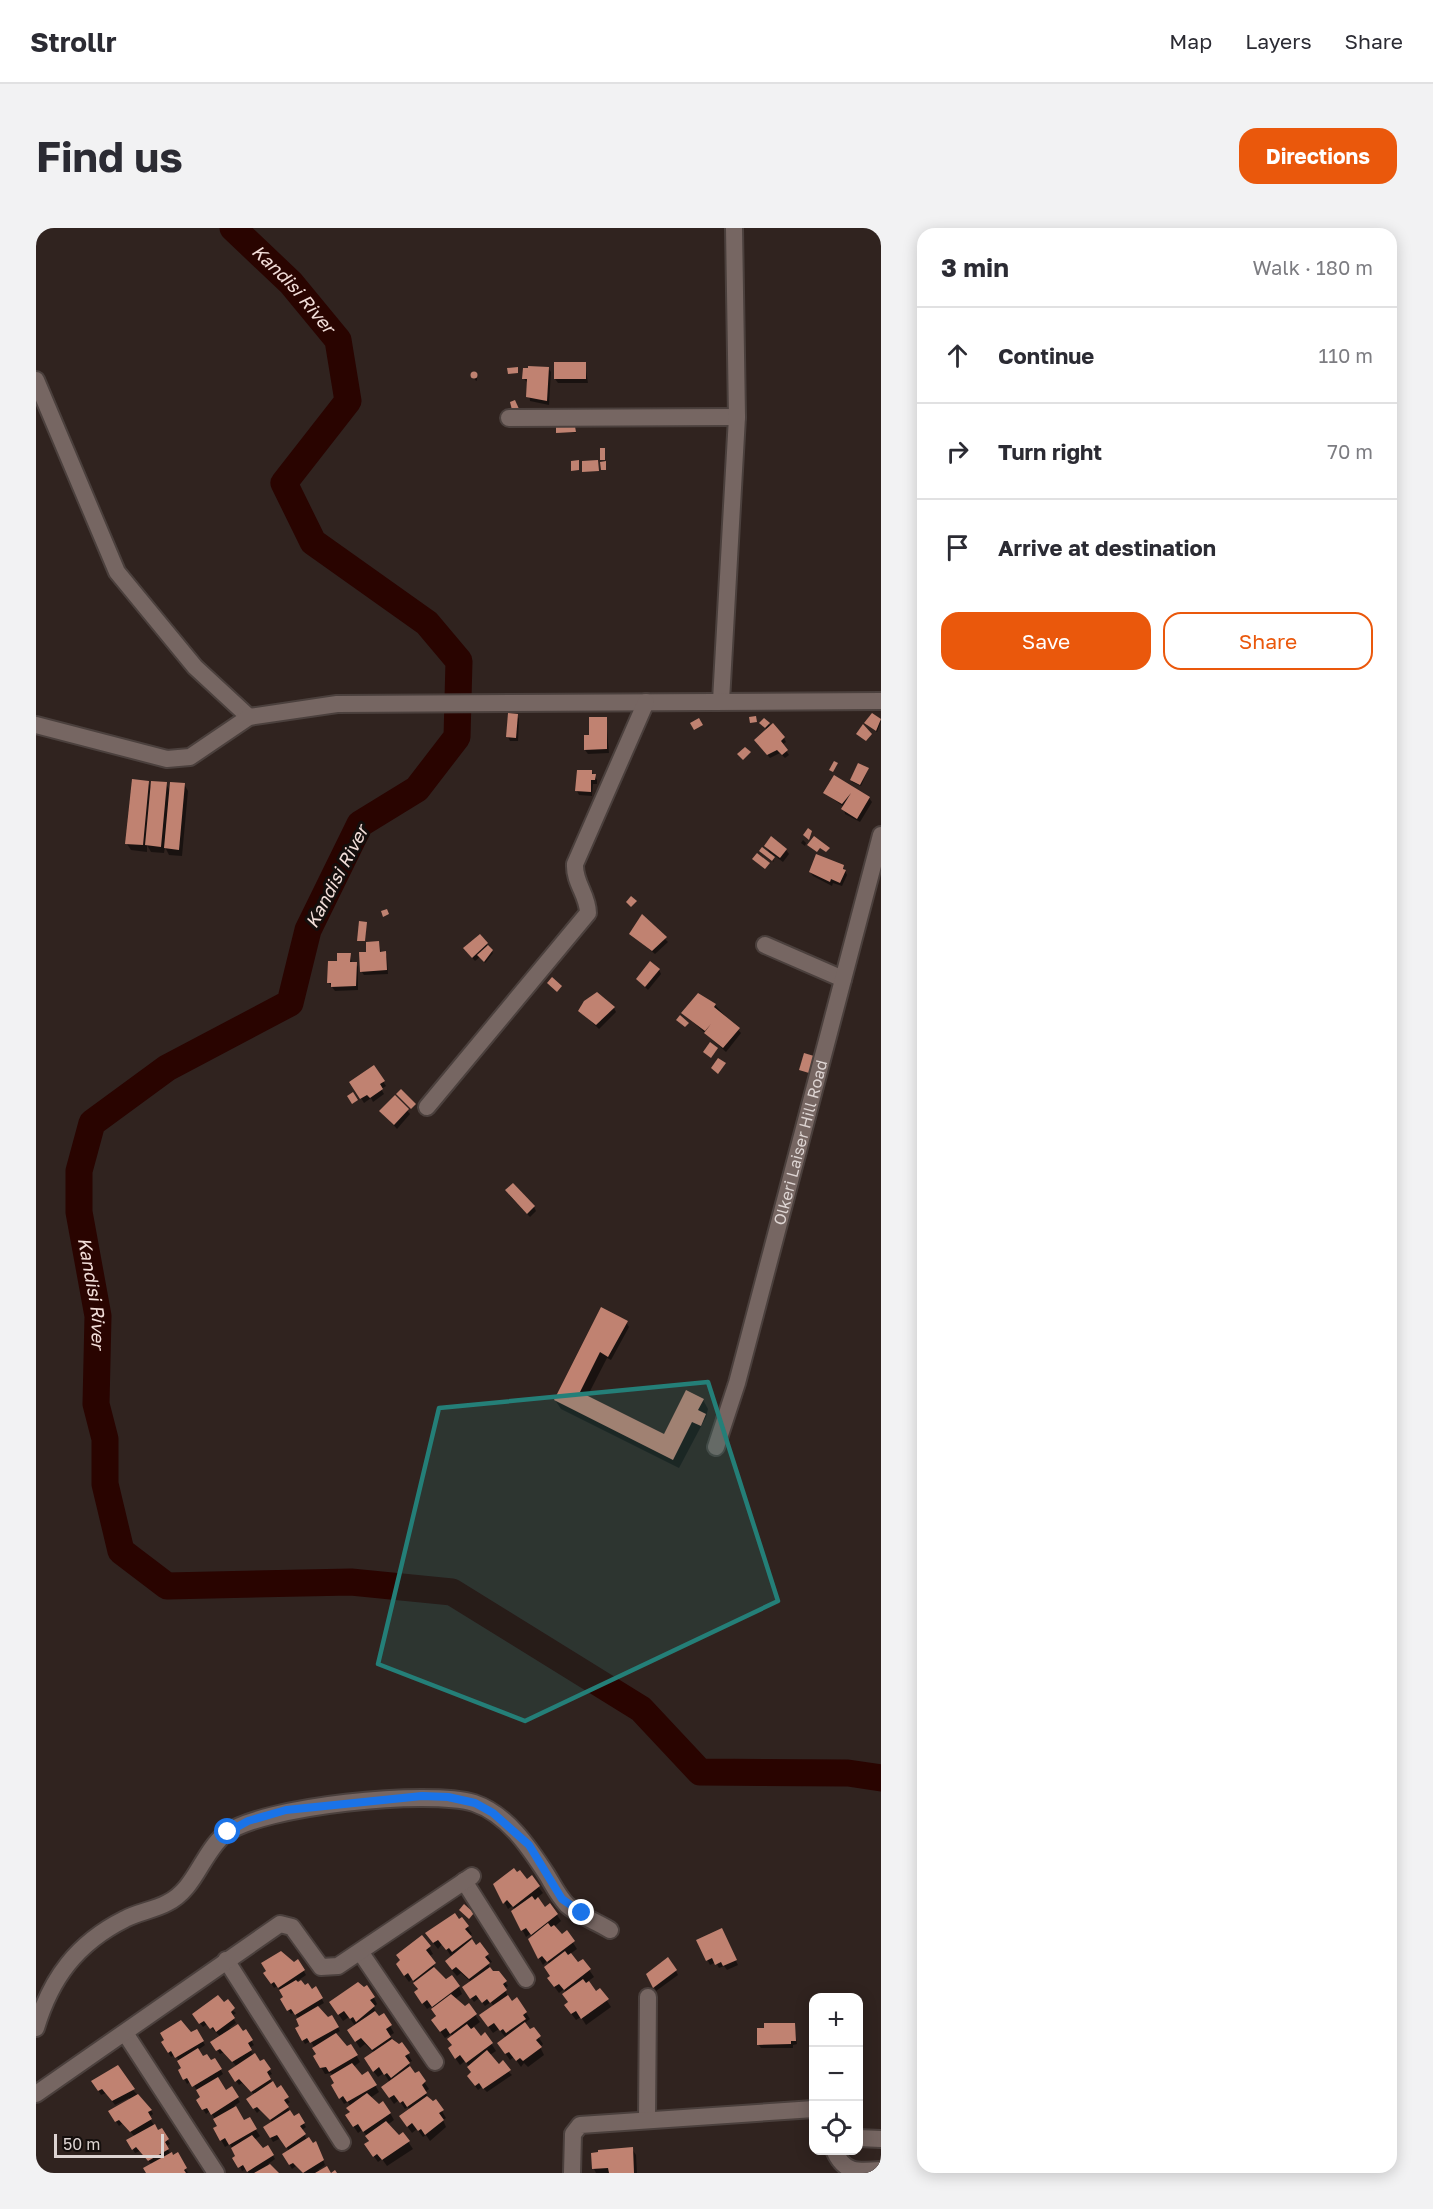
<!DOCTYPE html>
<meta charset="utf-8">
<style>
body{margin:0;font-family:"Golos Text",sans-serif;background:#f2f2f3;color:#2b2b33}
.controls{position:absolute;right:18px;bottom:18px;display:grid;overflow:hidden;border-radius:12px;box-shadow:0 3px 15px #0003}
.controls button{width:54px;height:54px;display:grid;place-items:center;padding:0;border:0;border-bottom:2px solid #e1e1e2;background:#fff;color:#2b2b33;font:30px sans-serif}
.scale{position:absolute;left:18px;bottom:15px;width:110px;box-sizing:border-box;padding-left:6px;border:3px solid #ddd4d2;border-top:0;font-size:16px;line-height:21px;white-space:nowrap;color:#ddd4d2;-webkit-text-stroke:4px #140e0c;paint-order:stroke}
.stop{position:absolute;width:18px;height:18px;margin:-14px;border:4px solid #1a73e8;border-radius:50%;background:#fff}
.stop.end{background:#1a73e8;border-color:#fff;box-shadow:0 2px 6px #0008}
.list{margin:0;padding:0;list-style:none}
h2{display:flex;justify-content:space-between;align-items:center;height:78px;margin:0;padding:0 24px;font-size:26px}
h2 small{font-size:20px;font-weight:400;color:#7c7c81}
.list li{display:grid;grid-template-columns:39px 1fr auto;gap:18px;align-items:center;box-sizing:border-box;height:96px;padding:0 24px;border-top:2px solid #e1e1e2}
.list b{display:block;font-size:22px;white-space:nowrap}
.list em{font-size:20px;font-style:normal;color:#7c7c81}
.actions{display:flex;gap:12px;padding:18px 24px}
.actions a{flex:1;padding:14px 0;border:2px solid #ea580c;border-radius:18px;text-align:center;font-size:21px;color:#ea580c}
.actions .main{background:#ea580c;color:#fff}
.icon{flex:none;width:33px;height:33px;fill:none;stroke:currentColor;stroke-width:2;stroke-linecap:round;stroke-linejoin:round}
.map{position:relative;flex:none;width:845px;height:1945px;overflow:hidden;border-radius:18px}
header{display:flex;align-items:center;gap:36px;box-sizing:border-box;height:84px;padding:0 30px;background:#fff;border-bottom:2px solid #e1e1e2}
header strong{font-size:28px}
nav{display:flex;gap:33px;margin-inline-start:auto;font-size:21px}
.intro{display:flex;align-items:center;justify-content:space-between;box-sizing:border-box;height:144px;padding:0 36px}
h1{margin:0;font-size:42px}
.button{padding:15px 27px;border-radius:18px;background:#ea580c;color:#fff;font-size:21px;font-weight:700}
main{display:flex;gap:36px;padding:0 36px}
aside{flex:1;background:#fff;border-radius:18px;box-shadow:0 3px 15px #0003}
.map>svg:first-child{display:block}
</style>
<header>
<strong>Strollr</strong>
<nav><a>Map</a><a>Layers</a><a>Share</a></nav>
</header>
<div class="intro"><h1>Find us</h1><a class="button">Directions</a></div>
<main>
<div class="map">
<svg width="845" height="1945" viewBox="0 0 845 1945">
<rect width="100%" height="100%" fill="#30231f"/>
<g fill="#0007">
<polygon points="549,136 552,155 522,155 519,151"/>
<polygon points="512,140 515,144 513,177 494,173 492,155 488,151"/>
<polygon points="438,145 441,148 441,153 439,152"/>
<polygon points="539,199 540,205 522,204"/>
<polygon points="481,487 483,491 482,513 474,513 472,509"/>
<polygon points="836,487 845,493 841,504 831,497"/>
<polygon points="570,491 573,525 552,526 549,522 555,509"/>
<polygon points="726,496 733,496 734,499 737,497 748,510 750,514 746,517 753,527 749,530 744,525 734,530 722,516 731,502"/>
<polygon points="832,542 825,558 816,554 815,552"/>
<polygon points="556,544 561,552 561,556 557,556 556,568 543,567 541,563"/>
<polygon points="798,549 833,570 836,574 824,594 809,586 808,579 789,565"/>
<polygon points="112,554 116,561 130,556 134,563 148,556 152,563 146,628 133,627 129,619 128,625 115,624 111,617 111,624 95,622 91,616"/>
<polygon points="767,612 770,615 769,618 765,615"/>
<polygon points="730,618 750,622 753,626 747,634 735,625 738,634 725,623 735,628"/>
<polygon points="807,638 811,647 806,658 797,655 796,658 777,648 774,644"/>
<polygon points="607,688 632,714 619,726 595,706"/>
<polygon points="444,708 457,725 449,735 444,729 439,733 432,725"/>
<polygon points="343,715 345,725 349,725 351,729 352,746 328,747 325,743 332,725"/>
<polygon points="314,727 316,735 320,735 322,739 322,762 299,763 293,755 302,735"/>
<polygon points="623,742 625,746 612,762 601,751"/>
<polygon points="679,777 705,805 690,824 647,785"/>
<polygon points="578,780 580,784 563,801 544,783"/>
<polygon points="338,839 350,858 345,861 348,866 337,874 335,870 328,875 315,854"/>
<polygon points="359,869 374,886 361,901 345,883"/>
<polygon points="473,967 498,979 500,983 494,989"/>
<polygon points="590,1094 593,1099 575,1132 571,1130 551,1169 628,1208 667,1172 672,1181 670,1189 643,1240 525,1181 519,1172"/>
<polygon points="495,1649 507,1665 501,1670 509,1681 521,1687 525,1693 518,1699 525,1708 530,1704 541,1721 534,1726 542,1736 547,1733 558,1749 551,1754 559,1765 564,1762 575,1779 550,1797 545,1789 540,1792 534,1784 530,1765 528,1761 523,1765 517,1757 514,1737 511,1733 507,1737 493,1712 497,1709 494,1706 490,1709 477,1684 479,1682 476,1678 472,1681 459,1656 491,1653"/>
<polygon points="426,1691 436,1706 433,1708 438,1716 440,1719 443,1716 456,1734 452,1736 456,1743 453,1745 462,1744 472,1758 468,1761 476,1775 490,1785 494,1791 490,1794 491,1799 494,1803 497,1801 507,1816 504,1819 508,1827 492,1839 488,1835 485,1839 478,1829 474,1832 467,1822 470,1810 463,1801 457,1805 449,1794 458,1779 455,1774 449,1778 443,1770 438,1774 431,1764 435,1754 425,1745 421,1748 414,1740 416,1730 407,1715 402,1721 395,1712"/>
<polygon points="687,1706 702,1737 691,1742 688,1738 683,1740 680,1734 674,1737 662,1712"/>
<polygon points="393,1719 397,1726 393,1728 401,1744 423,1759 426,1766 419,1771 429,1780 432,1777 444,1794 437,1799 444,1810 449,1806 460,1823 454,1827 476,1847 451,1864 446,1859 442,1862 435,1853 436,1845 433,1839 429,1833 424,1837 417,1827 417,1809 415,1806 409,1810 401,1799 398,1781 396,1778 391,1781 384,1771 379,1755 376,1751 373,1754 365,1743"/>
<polygon points="262,1733 270,1747 260,1754 275,1763 280,1760 288,1775 281,1779 292,1791 296,1789 304,1803 299,1806 311,1820 315,1818 324,1834 317,1839 325,1849 332,1845 343,1864 334,1870 354,1885 358,1892 351,1897 362,1909 367,1906 377,1921 351,1938 346,1931 342,1934 334,1923 331,1908 326,1902 322,1905 314,1893 315,1879 312,1874 308,1876 297,1858 300,1856 297,1848 295,1845 289,1846 279,1829 282,1827 275,1813 269,1816 261,1801 265,1798 263,1791 258,1784 255,1786 246,1772 249,1770 245,1763 241,1758 238,1760 229,1745"/>
<polygon points="640,1743 642,1747 620,1763 612,1746"/>
<polygon points="338,1770 341,1776 338,1779 341,1788 354,1798 358,1805 353,1808 372,1826 376,1833 372,1835 378,1848 382,1845 393,1861 389,1864 394,1872 400,1873 410,1890 407,1892 410,1899 394,1913 390,1907 387,1909 381,1901 376,1905 369,1895 374,1882 372,1879 369,1881 363,1872 358,1876 351,1866 354,1855 348,1845 342,1849 333,1838 338,1825 329,1816 324,1820 317,1809 319,1798 313,1789 307,1793 299,1781"/>
<polygon points="187,1776 200,1785 196,1788 200,1795 193,1800 206,1805 209,1803 218,1817 213,1820 218,1828 224,1835 228,1833 236,1846 232,1848 237,1856 254,1874 250,1877 258,1890 262,1887 270,1899 266,1902 271,1912 282,1919 289,1937 282,1942 293,1945 267,1945 260,1938 256,1941 248,1927 253,1923 245,1910 237,1914 229,1900 237,1895 224,1882 221,1885 212,1872 219,1867 206,1855 203,1857 194,1844 201,1839 188,1824 184,1826 176,1814 185,1809 171,1796 167,1799 160,1790"/>
<polygon points="758,1797 761,1816 757,1817 757,1820 725,1820 722,1816"/>
<polygon points="161,1803 169,1817 162,1822 166,1830 174,1834 179,1832 187,1846 181,1850 189,1864 195,1860 204,1874 198,1878 208,1894 213,1891 220,1902 224,1908 218,1912 227,1922 232,1919 239,1931 232,1936 236,1944 241,1945 213,1945 210,1941 206,1943 194,1916 189,1919 179,1901 183,1899 179,1891 174,1883 170,1886 162,1873 166,1870 155,1853 151,1856 144,1843 147,1841 143,1833 139,1826 135,1829 127,1815"/>
<polygon points="57,1854 97,1862 115,1882 117,1886 113,1889 122,1904 126,1902 134,1916 130,1918 135,1927 137,1929 141,1926 152,1945 111,1945 116,1937 104,1923 99,1925 92,1912 99,1909 87,1895 83,1898 74,1884 94,1872 93,1870 79,1877 70,1865 65,1867"/>
<polygon points="596,1921 600,1927 601,1945 560,1945 558,1941"/>
</g>
<g fill="none" stroke-linecap="round" stroke-linejoin="round">
<path stroke="#290400" stroke-width="27" id="s1" d="M197,0L255,55L302,112L312,173L248,255L277,314L391,395L423,433L421,509L381,561L324,596L272,702L254,775L131,840L56,895L43,943V984L62,1088L60,1176L69,1211V1256L85,1323L131,1358L315,1354L416,1364L605,1481L664,1544L812,1545L845,1550"/>
</g>
<g fill="#c08271">
<rect x="518" y="134" width="32" height="17"/>
<polygon points="492,138 513,139 511,173 490,169 491,151 486,151 487,140 492,140"/>
<polygon points="482,139 482,145 472,146 471,140"/>
<circle cx="438" cy="147" r="3.5"/>
<polygon points="479,172 483,181 476,182 474,174"/>
<polygon points="520,198 539,198 540,204 520,205"/>
<rect x="564" y="220" width="5" height="12"/>
<polygon points="543,232 543,242 535,243 535,233"/>
<polygon points="562,232 563,243 546,244 546,233"/>
<polygon points="570,233 570,242 565,242 564,234"/>
<polygon points="472,485 482,486 480,510 470,509"/>
<polygon points="836,485 845,491 840,503 828,495"/>
<polygon points="720,488 721,494 714,495 713,489"/>
<polygon points="553,489 571,489 571,521 548,522 548,507 553,507"/>
<polygon points="663,490 667,497 658,502 654,495"/>
<polygon points="728,490 734,495 729,500 723,495"/>
<polygon points="737,495 749,509 745,513 752,522 746,527 741,522 731,527 718,512"/>
<polygon points="827,496 836,506 830,513 820,506"/>
<polygon points="709,519 715,524 707,532 701,526"/>
<polygon points="798,533 802,535 797,544 793,542"/>
<polygon points="822,535 833,540 824,557 814,552"/>
<polygon points="541,542 556,542 556,546 560,546 559,552 555,552 555,564 539,563"/>
<polygon points="798,547 834,569 821,591 805,581 815,565 806,576 787,565"/>
<polygon points="96,551 113,553 107,617 89,616"/>
<polygon points="115,553 131,554 125,619 109,617"/>
<polygon points="134,554 149,555 143,622 128,620"/>
<polygon points="772,600 776,603 773,612 767,607"/>
<polygon points="735,608 751,621 744,630 728,618"/>
<polygon points="778,608 794,620 790,624 784,620 781,624 771,617"/>
<polygon points="726,619 739,629 736,633 723,623"/>
<polygon points="721,625 734,635 729,641 716,631"/>
<polygon points="780,626 808,637 807,641 810,642 804,655 795,651 794,654 773,644"/>
<polygon points="595,668 601,673 595,679 590,674"/>
<polygon points="351,681 353,686 347,689 345,683"/>
<polygon points="606,686 631,709 616,723 593,706"/>
<polygon points="323,693 331,694 329,713 321,713"/>
<polygon points="444,706 452,715 436,730 427,720"/>
<polygon points="343,713 344,724 350,723 351,742 324,744 323,724 330,724 330,714"/>
<polygon points="452,717 457,722 448,734 441,727"/>
<polygon points="301,725 315,725 314,734 321,734 320,758 295,759 295,755 291,755 292,733 301,733"/>
<polygon points="614,733 624,741 609,759 600,751"/>
<polygon points="516,749 526,758 521,764 511,755"/>
<polygon points="561,764 579,779 560,797 542,783 548,773"/>
<polygon points="662,765 680,776 678,779 704,800 687,820 668,805 675,796 669,803 645,785"/>
<polygon points="644,787 653,795 649,799 640,792"/>
<polygon points="674,814 682,820 675,830 667,824"/>
<polygon points="768,825 778,828 773,845 763,842"/>
<polygon points="682,830 690,835 682,846 675,840"/>
<polygon points="338,837 349,853 344,856 347,861 334,870 331,867 324,871 313,854"/>
<polygon points="365,861 380,876 375,881 360,866"/>
<polygon points="317,864 322,872 316,876 311,868"/>
<polygon points="359,867 373,881 358,897 343,883"/>
<polygon points="477,955 499,978 491,986 469,962"/>
<polygon points="565,1079 592,1093 572,1129 564,1124 544,1164 628,1206 650,1162 668,1171 662,1182 670,1186 665,1198 656,1194 637,1232 518,1172"/>
<polygon points="478,1640 481,1644 484,1642 491,1651 496,1647 504,1658 477,1679 471,1672 467,1676 457,1656"/>
<polygon points="496,1668 499,1672 502,1669 509,1679 514,1675 522,1686 495,1707 490,1700 485,1703 475,1683"/>
<polygon points="428,1676 438,1685 433,1691 423,1682"/>
<polygon points="419,1685 423,1691 426,1689 433,1698 429,1701 436,1709 416,1724 413,1720 410,1722 402,1712 397,1715 389,1705"/>
<polygon points="512,1695 515,1699 518,1697 526,1706 531,1702 539,1713 511,1734 506,1728 502,1731 492,1711"/>
<polygon points="686,1700 701,1732 687,1738 685,1734 679,1737 676,1730 670,1733 660,1712"/>
<polygon points="386,1707 395,1718 390,1722 400,1735 377,1753 372,1745 368,1748 360,1736 364,1732 360,1727"/>
<polygon points="436,1711 440,1717 444,1714 453,1726 449,1729 454,1735 433,1751 420,1739 416,1742 409,1733"/>
<polygon points="245,1723 258,1734 262,1731 269,1742 242,1760 238,1754 235,1756 227,1745 230,1743 225,1735"/>
<polygon points="529,1723 532,1727 535,1725 542,1734 547,1731 555,1741 528,1762 523,1756 518,1759 511,1750 514,1748 508,1739"/>
<polygon points="632,1729 641,1742 617,1760 610,1746"/>
<polygon points="398,1739 410,1751 416,1747 424,1758 396,1779 391,1772 386,1776 378,1764 382,1761 377,1755"/>
<polygon points="454,1739 457,1743 463,1743 471,1753 467,1756 471,1762 454,1775 451,1771 446,1775 440,1767 434,1771 426,1759"/>
<polygon points="547,1751 550,1755 553,1753 560,1763 564,1760 573,1771 545,1791 540,1783 535,1786 528,1777 532,1774 526,1766"/>
<polygon points="260,1752 262,1754 265,1752 269,1757 272,1755 276,1761 280,1758 287,1770 259,1787 255,1781 251,1783 244,1771 247,1769 243,1762"/>
<polygon points="322,1754 328,1759 331,1757 339,1769 334,1772 339,1778 320,1794 317,1789 314,1791 308,1783 302,1787 293,1774"/>
<polygon points="415,1766 429,1778 433,1775 441,1786 414,1806 410,1800 404,1804 395,1792 400,1788 395,1781"/>
<polygon points="182,1767 188,1774 192,1771 199,1780 195,1784 199,1790 180,1804 177,1799 174,1801 168,1793 163,1796 156,1786"/>
<polygon points="472,1767 476,1773 481,1769 491,1784 487,1787 490,1791 470,1805 467,1801 464,1803 458,1795 452,1799 443,1787"/>
<polygon points="282,1778 292,1789 296,1787 303,1799 274,1815 271,1810 266,1813 259,1800 263,1798 260,1791"/>
<polygon points="339,1783 343,1788 348,1785 356,1797 350,1801 355,1809 336,1822 325,1810 319,1814 311,1802"/>
<polygon points="145,1792 155,1804 161,1801 168,1813 139,1830 135,1823 132,1825 125,1814 128,1812 124,1805"/>
<polygon points="489,1794 494,1801 498,1799 505,1808 500,1812 506,1819 487,1833 484,1830 480,1833 473,1824 469,1826 461,1815"/>
<polygon points="728,1795 759,1795 760,1813 755,1813 755,1816 721,1817 721,1800 728,1800"/>
<polygon points="202,1796 207,1803 210,1801 217,1812 212,1815 216,1822 196,1834 184,1821 180,1823 174,1814"/>
<polygon points="431,1796 435,1801 438,1799 445,1808 449,1804 457,1815 430,1835 424,1827 419,1831 412,1820 416,1817 411,1811"/>
<polygon points="300,1805 311,1818 315,1816 322,1827 293,1844 290,1839 284,1840 277,1828 280,1826 276,1820"/>
<polygon points="356,1811 363,1816 366,1814 374,1825 369,1828 374,1835 355,1850 351,1845 348,1847 343,1839 337,1844 328,1830"/>
<polygon points="162,1820 167,1828 171,1826 175,1832 179,1830 186,1841 156,1859 151,1850 147,1852 142,1842 145,1840 141,1833"/>
<polygon points="451,1822 463,1836 467,1832 475,1842 447,1861 443,1855 439,1858 431,1848 435,1844 431,1839"/>
<polygon points="219,1825 224,1833 228,1831 235,1841 231,1844 235,1851 215,1864 203,1851 199,1854 192,1843"/>
<polygon points="316,1835 326,1847 332,1843 341,1857 311,1874 307,1868 303,1871 295,1857 298,1855 294,1848"/>
<polygon points="82,1837 99,1861 76,1873 66,1861 62,1863 55,1853"/>
<polygon points="374,1838 379,1845 383,1843 390,1853 386,1857 391,1865 371,1879 367,1873 364,1875 358,1867 353,1870 345,1859"/>
<polygon points="182,1849 190,1862 196,1858 203,1869 175,1887 171,1880 166,1882 160,1872 164,1869 160,1862"/>
<polygon points="237,1853 241,1860 245,1857 253,1869 248,1872 253,1879 234,1892 221,1879 217,1881 210,1871"/>
<polygon points="331,1865 343,1876 347,1873 355,1885 327,1904 322,1896 317,1899 309,1887 314,1884 310,1880"/>
<polygon points="102,1866 116,1882 112,1884 116,1891 94,1904 83,1892 79,1894 72,1883"/>
<polygon points="391,1868 397,1873 400,1871 408,1882 403,1885 408,1892 389,1907 385,1901 382,1903 376,1895 371,1899 363,1888"/>
<polygon points="200,1878 208,1892 214,1889 221,1901 193,1917 189,1910 184,1913 177,1900 181,1898 177,1891"/>
<polygon points="254,1882 258,1888 263,1885 269,1895 264,1898 270,1906 250,1920 241,1907 234,1910 227,1899"/>
<polygon points="350,1893 363,1907 367,1904 374,1913 346,1932 341,1926 337,1929 328,1916 333,1913 329,1908"/>
<polygon points="119,1896 122,1902 126,1900 133,1911 129,1914 133,1921 112,1933 100,1919 96,1922 90,1912"/>
<polygon points="216,1907 227,1920 232,1917 238,1927 211,1944 207,1937 202,1940 196,1930 199,1928 195,1920"/>
<polygon points="273,1909 277,1915 280,1913 288,1932 267,1945 257,1935 253,1937 246,1926"/>
<polygon points="597,1919 598,1945 573,1945 572,1940 556,1941 555,1925 562,1924 562,1922"/>
<polygon points="136,1924 137,1927 142,1924 151,1940 148,1942 150,1945 110,1945 107,1940"/>
<polygon points="234,1936 243,1945 218,1945"/>
<polygon points="291,1938 295,1945 299,1942 301,1945 279,1945"/>
</g>
<g fill="none" stroke-linecap="round" stroke-linejoin="round">
<defs>
<g id="minor">
<polyline points="0,152 81,344 159,439 213,489"/>
<polyline points="473,190 701,189"/>
<polyline points="685,473 701,189 698,0"/>
<polyline points="0,497 131,531 154,529 213,489 301,476 845,473"/>
<polyline points="729,717 807,751"/>
<path d="M391,879L552,685C552,667 538,655 539,636L610,474"/>
<path id="s2" d="M680,1219L701,1155L845,607"/>
<polyline points="428,1653 490,1751"/>
<polyline points="325,1725 399,1834"/>
<polyline points="190,1732 306,1914"/>
<path d="M0,1800C15,1750 41,1715 89,1691C102,1684 118,1682 131,1675C159,1662 166,1625 189,1606C225,1578 393,1561 438,1575C471,1586 493,1619 511,1647C517,1657 523,1669 531,1677C542,1687 561,1694 574,1702"/>
<polyline points="89,1805 180,1945"/>
<polyline points="0,1866 244,1696 256,1699 285,1739 302,1738 436,1648"/>
<polyline points="611,1892 612,1769"/>
<polyline points="822,1910 845,1911"/>
<path d="M798,1922C808,1945 820,1944 845,1942"/>
<polyline points="536,1945 537,1906 544,1897 778,1881"/>
</g>
</defs>
<use href="#minor" stroke="#4b403d" stroke-width="20"/>
<use href="#minor" stroke="#766662" stroke-width="16"/>
</g>
<g fill="none" stroke-linecap="round" stroke-linejoin="round">
<polyline stroke="#1a73e8" stroke-width="8" points="192,1604 212,1593 250,1582 386,1568 412,1569 439,1575 457,1585 493,1617 526,1671 546,1685"/>
</g>
<path fill="#247f78" fill-opacity="0.2" stroke="#247f78" stroke-width="4.5" stroke-linejoin="round" d="M672,1154L742,1373L489,1493L342,1436L403,1180Z"/>
<g text-anchor="middle" stroke-width="6" stroke-linejoin="round" paint-order="stroke">
<g font-size="16" fill="#ddd4d2" stroke="#140e0c">
<text dy="6" stroke="none"><textPath href="#s2" startOffset="316">Olkeri Laiser Hill Road</textPath></text>
</g>
<g font-size="18" font-style="italic" fill="#f2ded9" stroke="#140e0c">
<text dy="6" stroke="none"><textPath href="#s1" startOffset="86">Kandisi River</textPath></text>
<text transform="translate(301 649) rotate(-62)" y="6">Kandisi River</text>
<text dy="6" stroke="none"><textPath href="#s1" startOffset="1382">Kandisi River</textPath></text>
</g>
</g>
</svg>
<div class="controls">
<button>+</button>
<button>−</button>
<button><svg class="icon" aria-label="locate" viewBox="0 0 24 24"><circle cx="12" cy="12" r="6"/><path d="M12 2v4M12 18v4M2 12h4M18 12h4"/></svg></button>
</div>
<div class="scale">50 m</div>
<div class="stop" style="left:192px;top:1604px"></div>
<div class="stop end" style="left:546px;top:1685px"></div>
</div>
<aside>
<h2>3 min<small>Walk · 180 m</small></h2>
<ul class="list">
<li><svg class="icon" aria-label="ahead" viewBox="0 0 24 24"><path d="M12 20V5M6 11l6-6 6 6"/></svg><div><b>Continue</b></div><em>110 m</em></li>
<li><svg class="icon" aria-label="right" viewBox="0 0 24 24"><path d="M7 20v-9h11M14 6l5 5-5 5"/></svg><div><b>Turn right</b></div><em>70 m</em></li>
<li><svg class="icon" aria-label="arrive" viewBox="0 0 24 24"><path d="M6 21V4h12l-3 4 3 4H6"/></svg><div><b>Arrive at destination</b></div></li>
</ul>
<div class="actions"><a class="main">Save</a><a>Share</a></div>
</aside>
</main>
